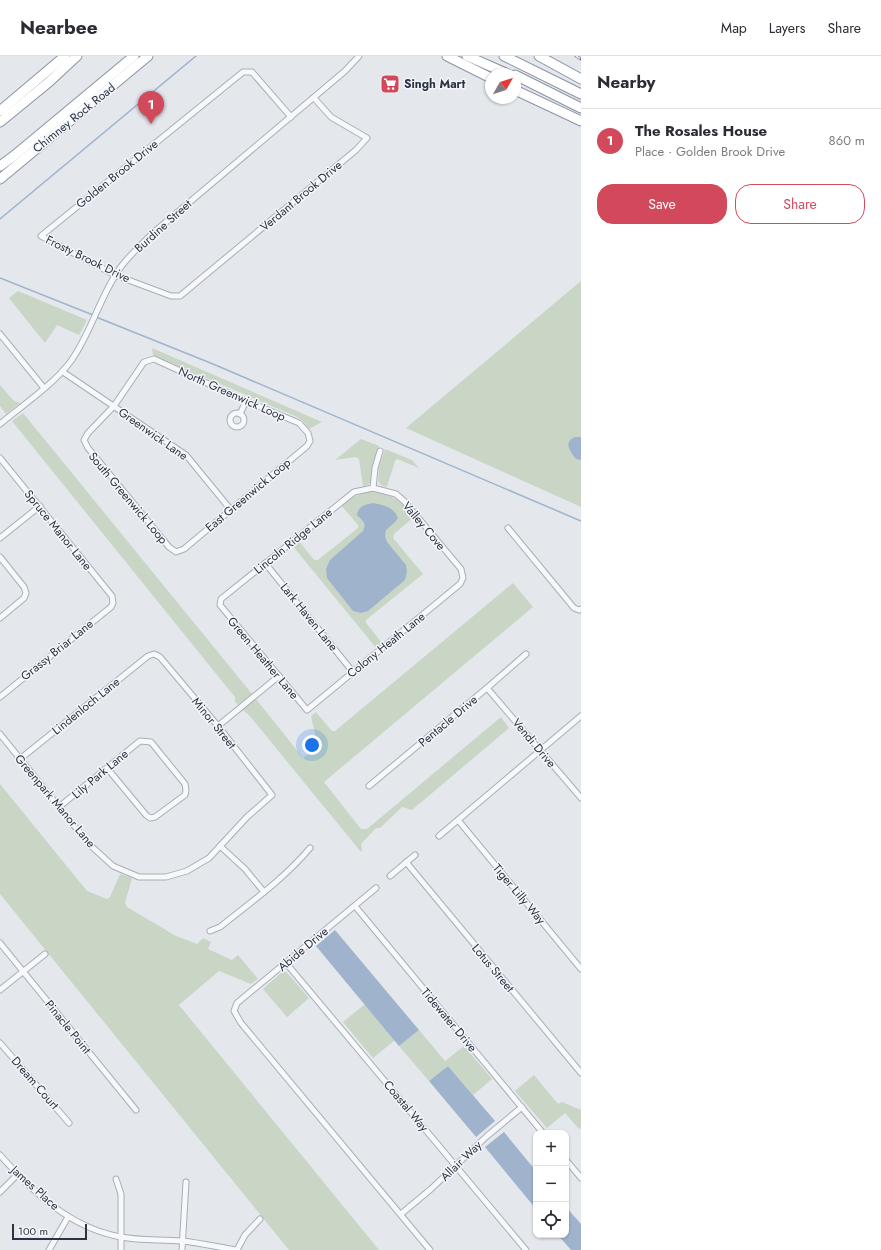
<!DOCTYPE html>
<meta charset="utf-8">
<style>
body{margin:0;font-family:Jost,sans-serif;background:#f7f7f7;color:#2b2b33}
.controls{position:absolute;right:12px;bottom:12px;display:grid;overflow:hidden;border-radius:8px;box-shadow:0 1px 3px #0004}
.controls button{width:36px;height:36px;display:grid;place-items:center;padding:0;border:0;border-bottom:1px solid #e1e1e2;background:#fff;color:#2b2b33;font:20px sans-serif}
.compass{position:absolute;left:485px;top:12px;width:36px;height:36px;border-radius:50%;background:#fff;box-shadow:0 1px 3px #0004;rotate:51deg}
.scale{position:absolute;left:12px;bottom:10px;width:75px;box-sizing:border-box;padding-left:4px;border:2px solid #2b3445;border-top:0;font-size:11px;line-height:14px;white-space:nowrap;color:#2b3445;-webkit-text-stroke:3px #f4f6f9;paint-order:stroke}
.you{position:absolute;left:312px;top:689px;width:14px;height:14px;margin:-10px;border:3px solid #fff;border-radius:50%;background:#1a73e8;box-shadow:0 0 0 6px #1a73e833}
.badge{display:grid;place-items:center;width:26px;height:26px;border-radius:50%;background:#d1495b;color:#fff;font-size:13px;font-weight:700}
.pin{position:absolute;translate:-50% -33px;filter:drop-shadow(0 1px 2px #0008)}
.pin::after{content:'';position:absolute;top:21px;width:14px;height:12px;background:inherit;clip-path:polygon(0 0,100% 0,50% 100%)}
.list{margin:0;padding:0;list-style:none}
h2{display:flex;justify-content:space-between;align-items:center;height:52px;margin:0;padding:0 16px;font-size:17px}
h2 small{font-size:13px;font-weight:400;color:#7c7c81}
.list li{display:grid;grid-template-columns:26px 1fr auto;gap:12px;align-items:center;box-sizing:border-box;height:64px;padding:0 16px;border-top:1px solid #e1e1e2}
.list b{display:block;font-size:15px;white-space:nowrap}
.list p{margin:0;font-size:13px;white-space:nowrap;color:#7c7c81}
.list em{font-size:13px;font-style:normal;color:#7c7c81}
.actions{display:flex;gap:8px;padding:12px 16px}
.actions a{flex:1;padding:9px 0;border:1px solid #d1495b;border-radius:16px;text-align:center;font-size:14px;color:#d1495b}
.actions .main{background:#d1495b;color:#fff}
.icon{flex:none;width:22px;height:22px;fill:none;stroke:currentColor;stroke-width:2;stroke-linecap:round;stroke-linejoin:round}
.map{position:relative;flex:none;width:581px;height:1194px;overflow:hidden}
header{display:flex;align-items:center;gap:24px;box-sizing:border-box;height:56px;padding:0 20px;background:#fff;border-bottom:1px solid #e1e1e2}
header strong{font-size:19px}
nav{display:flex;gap:22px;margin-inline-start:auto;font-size:14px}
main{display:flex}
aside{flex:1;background:#fff}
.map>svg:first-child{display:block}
</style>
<header>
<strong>Nearbee</strong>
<nav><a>Map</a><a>Layers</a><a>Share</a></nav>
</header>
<main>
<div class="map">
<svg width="581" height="1194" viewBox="0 0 581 1194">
<rect width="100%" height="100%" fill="#e4e7ec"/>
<g fill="#c9d6c5">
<polygon points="581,225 581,451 406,372"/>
<polygon points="18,235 87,264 79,279 57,269 45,287 9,242"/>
<polygon points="152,292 322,366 309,373 302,364 297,361 153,299"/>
<polygon points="0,329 14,345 18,346 20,347 6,358 0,350"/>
<polygon points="23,357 252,638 238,649 235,645 235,641 230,635 12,365"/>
<polygon points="361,383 379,390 373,408 371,425 368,429 363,430 359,403 356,401 335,404"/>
<polygon points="385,393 412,404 419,412 397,403 395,405 387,431 382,430 378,425 379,411"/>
<path d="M367,436C391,435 399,444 414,461L394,478L393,482L423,518L366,564V567L383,588L377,593L292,489L298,484L314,504H318L358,472V469L341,449L350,442Z"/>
<polygon points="513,527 533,551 324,726 361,773 367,773 501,661 509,672 412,754 402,751 380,772 376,772 361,788 362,794 361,796 249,659 243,654 256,643 303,702 317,690 317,687 311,660 316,656 332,675 335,675"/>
<polygon points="0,728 87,835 107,843 110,841 120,818 132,822 125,847 127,851 176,880 197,888 203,882 211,886 208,893 232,904 238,899 258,923 251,928 219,915 179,949 379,1194 289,1194 0,838"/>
<polygon points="282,916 286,916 289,919 309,942 287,961 263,933"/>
<polygon points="365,948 395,984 373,1002 343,966"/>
<polygon points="419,974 445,1005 464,990 492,1023 473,1039 448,1010 429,1025 399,990"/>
<polygon points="534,1019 558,1048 562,1046 581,1054 581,1072 579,1073 565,1057 547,1072 515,1035"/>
</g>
<g fill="#9fb4cc">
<path d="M575,381H581V404L576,403C570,395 563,386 575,381Z"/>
<path d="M373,447C383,449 394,451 398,462L395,466L386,474L385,480L387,486L406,509L407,516L405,524L368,555L361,557L353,555L327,522L326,513L330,504L363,475C367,467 363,465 357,459C359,449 365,449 373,447Z"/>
<polygon points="335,874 419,974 399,990 316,890"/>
<polygon points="448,1010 495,1065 476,1081 429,1025"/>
<polygon points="504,1076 536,1115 536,1153 485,1091"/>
<polygon points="566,1151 581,1168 581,1194 571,1194 558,1179 566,1179"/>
</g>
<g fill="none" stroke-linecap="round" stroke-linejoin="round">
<g stroke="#9fb4cc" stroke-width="1.5">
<polyline points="0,163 196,0"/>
<polyline points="0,222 93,259"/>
<polyline points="96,261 213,308 581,465"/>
</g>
<defs>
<g id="street">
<polyline points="291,61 252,16 243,16 41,180 115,219 171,240 180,240 356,94 367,82 331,61 314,42"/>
<polyline points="0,278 44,332"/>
<polygon points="154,303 246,345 299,367 308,377 310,385 307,390 184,493 176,496 169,491 88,392 84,384 88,377 114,350 144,306"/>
<polyline points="63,316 186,399 231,454"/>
<circle cx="237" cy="364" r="7"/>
<polyline points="240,358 246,345"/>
<path d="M0,368C23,349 53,329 71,305C91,277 99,243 118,215C127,201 141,189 153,177L345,15L359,0"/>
<polyline points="0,402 112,540 113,547 111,551 0,641"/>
<polygon points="373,432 396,438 404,445 461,513 463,522 460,528 307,654 220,549 221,543 354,436"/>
<polyline points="373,432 375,412 380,395"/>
<polyline points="508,472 574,552 579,554 581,553"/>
<polyline points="0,482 40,450"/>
<polyline points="0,501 24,531 26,537 24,542 0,562"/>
<polyline points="265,507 353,616"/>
<polyline points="487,632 581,742"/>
<polyline points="218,670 279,620"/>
<polyline points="0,678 89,788 113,810 139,821 166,821 187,815 209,802 247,761 272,739 218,670 160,601 154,598 148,600 20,703"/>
<polyline points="369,730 487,632 526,598"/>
<polyline points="59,751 140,685 151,686 185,728 186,734 185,739 155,761 150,762 146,759 107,712"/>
<polyline points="458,764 581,913"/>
<polyline points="439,780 581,660"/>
<polyline points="220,790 245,813 264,836"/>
<polyline points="406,806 581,1017"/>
<polyline points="390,820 415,799"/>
<polyline points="376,832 237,947 234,955 241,967 430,1194"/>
<polyline points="355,850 543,1077"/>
<path d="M210,875L220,871C251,846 284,823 310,792"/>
<polyline points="0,887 136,1054"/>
<polyline points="286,907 526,1194"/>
<polyline points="0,934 45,898"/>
<polyline points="0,987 69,1067"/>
<path d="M0,1099C33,1136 70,1172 121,1181C141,1185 162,1183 182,1185C200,1187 218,1191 236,1194"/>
<polyline points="566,1104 581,1122"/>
<polyline points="116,1123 121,1138 121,1194"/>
<polyline points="0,1136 18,1118"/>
<polyline points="401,1158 431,1133 487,1080 522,1051"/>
<polyline points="49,1194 68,1161"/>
<polyline points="182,1194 186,1126"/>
<polyline points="237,1194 245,1179 260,1163"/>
</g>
<g id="highway">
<polyline points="447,0 491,22"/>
<polyline points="467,0 508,18"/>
<polyline points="504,0 581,38"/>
<polyline points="539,0 581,23"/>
<polyline points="515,19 581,52"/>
<polyline points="515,34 581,65"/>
<polyline points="0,55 65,0"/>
<polyline points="0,66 49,26 77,0"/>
<polyline points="0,110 15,99 134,0"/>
<polyline points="0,123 148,0"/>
</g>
</defs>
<use href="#street" stroke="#a9aeb7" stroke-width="7"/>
<use href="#highway" stroke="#8b94a3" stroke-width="11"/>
<use href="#street" stroke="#f7f8fa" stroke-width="5"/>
<use href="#highway" stroke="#fff" stroke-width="9"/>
<defs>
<polyline id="rail" points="576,0 581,3"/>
</defs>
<use href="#rail" stroke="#7d8696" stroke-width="3"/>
<use href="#rail" stroke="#f4f6f9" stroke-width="1.5" stroke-dasharray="4.5" stroke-linecap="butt"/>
</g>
<defs>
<symbol id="supermarket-square" viewBox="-11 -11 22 22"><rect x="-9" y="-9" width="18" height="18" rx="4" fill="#d1495b" stroke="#f4f6f9"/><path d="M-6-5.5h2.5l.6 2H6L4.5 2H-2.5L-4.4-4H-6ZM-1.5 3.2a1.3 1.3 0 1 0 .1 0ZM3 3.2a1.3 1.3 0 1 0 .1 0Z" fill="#fff"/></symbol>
</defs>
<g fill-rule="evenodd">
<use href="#supermarket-square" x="379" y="17" width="22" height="22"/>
</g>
<g text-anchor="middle" stroke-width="3" stroke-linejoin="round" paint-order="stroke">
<g font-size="12" font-weight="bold" fill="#2b3445" stroke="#f4f6f9" text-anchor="start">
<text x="404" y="32">Singh Mart</text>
</g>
<g font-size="12" fill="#2b3445" stroke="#f4f6f9">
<text transform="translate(74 62) rotate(-39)" y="4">Chimney Rock Road</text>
<text transform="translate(117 118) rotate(-39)" y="4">Golden Brook Drive</text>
<text transform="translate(301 140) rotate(-40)" y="4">Verdant Brook Drive</text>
<text transform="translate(163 170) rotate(-42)" y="4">Burdine Street</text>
<text transform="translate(88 203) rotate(26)" y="4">Frosty Brook Drive</text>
<text transform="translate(232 338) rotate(24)" y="4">North Greenwick Loop</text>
<text transform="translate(153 378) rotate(35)" y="4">Greenwick Lane</text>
<text transform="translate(248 439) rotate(-40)" y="4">East Greenwick Loop</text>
<text transform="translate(128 442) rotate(50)" y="4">South Greenwick Loop</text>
<text transform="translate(424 470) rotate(50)" y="4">Valley Cove</text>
<text transform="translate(58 474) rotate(51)" y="4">Spruce Manor Lane</text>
<text transform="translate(293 485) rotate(-39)" y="4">Lincoln Ridge Lane</text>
<text transform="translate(309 561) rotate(51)" y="4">Lark Haven Lane</text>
<text transform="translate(386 589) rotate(-39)" y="4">Colony Heath Lane</text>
<text transform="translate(57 594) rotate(-39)" y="4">Grassy Briar Lane</text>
<text transform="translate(263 602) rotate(50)" y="4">Green Heather Lane</text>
<text transform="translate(86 650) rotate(-39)" y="4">Lindenloch Lane</text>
<text transform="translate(448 665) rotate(-40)" y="4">Pentacle Drive</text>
<text transform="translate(214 667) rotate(51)" y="4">Minor Street</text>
<text transform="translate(534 687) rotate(50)" y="4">Vendi Drive</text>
<text transform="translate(100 718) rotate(-40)" y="4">Lily Park Lane</text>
<text transform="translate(55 745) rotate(50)" y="4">Greenpark Manor Lane</text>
<text transform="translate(519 838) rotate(50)" y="4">Tiger Lilly Way</text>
<text transform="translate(303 893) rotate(-40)" y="4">Abide Drive</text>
<text transform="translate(493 912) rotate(50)" y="4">Lotus Street</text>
<text transform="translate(449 964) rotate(50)" y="4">Tidewater Drive</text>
<text transform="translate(68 971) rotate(51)" y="4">Pinacle Point</text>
<text transform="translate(35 1027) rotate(49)" y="4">Dream Court</text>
<text transform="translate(406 1050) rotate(50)" y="4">Coastal Way</text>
<text transform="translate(461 1105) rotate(-44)" y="4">Allair Way</text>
<text transform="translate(35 1132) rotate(42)" y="4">James Place</text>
</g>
</g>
</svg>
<div class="controls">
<button>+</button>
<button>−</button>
<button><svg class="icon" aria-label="locate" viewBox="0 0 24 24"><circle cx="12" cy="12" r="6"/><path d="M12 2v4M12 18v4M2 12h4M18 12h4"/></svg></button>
</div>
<svg class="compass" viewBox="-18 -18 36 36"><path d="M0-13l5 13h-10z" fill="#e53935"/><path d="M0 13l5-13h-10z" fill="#7c7c81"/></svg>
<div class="scale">100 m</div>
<div class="you"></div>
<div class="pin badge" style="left:151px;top:68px">1</div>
</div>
<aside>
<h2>Nearby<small></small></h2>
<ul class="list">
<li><span class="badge">1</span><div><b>The Rosales House</b><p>Place · Golden Brook Drive</p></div><em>860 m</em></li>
</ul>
<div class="actions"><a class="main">Save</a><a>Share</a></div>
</aside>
</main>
